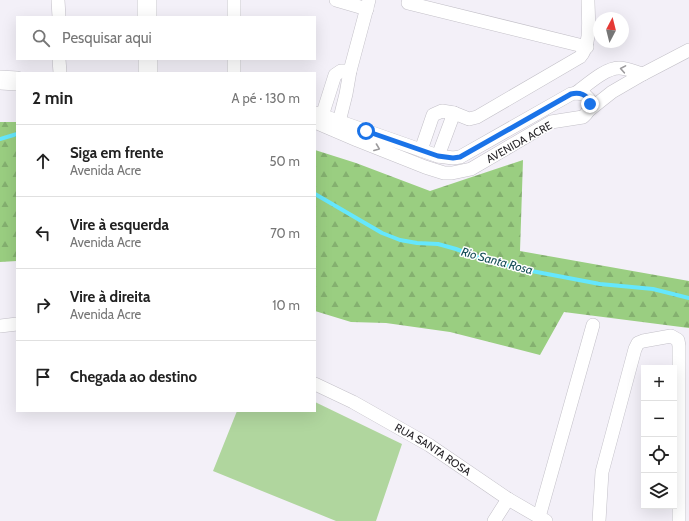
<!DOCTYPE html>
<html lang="pt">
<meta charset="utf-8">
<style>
body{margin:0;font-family:Cabin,sans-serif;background:#f2f2f2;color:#222}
.controls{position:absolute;right:12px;bottom:12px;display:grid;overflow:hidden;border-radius:0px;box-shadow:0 4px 16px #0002}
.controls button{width:36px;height:36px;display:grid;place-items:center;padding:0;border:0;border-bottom:1px solid #e0e0e0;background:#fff;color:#222;font:20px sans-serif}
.compass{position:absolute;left:593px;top:12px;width:36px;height:36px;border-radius:50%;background:#fff;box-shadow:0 4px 16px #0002;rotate:7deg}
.stop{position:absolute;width:12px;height:12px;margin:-9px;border:3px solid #1a73e8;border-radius:50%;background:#fff}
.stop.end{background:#1a73e8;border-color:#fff;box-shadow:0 1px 4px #0008}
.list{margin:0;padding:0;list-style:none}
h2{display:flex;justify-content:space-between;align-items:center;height:52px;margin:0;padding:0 16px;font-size:17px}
h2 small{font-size:13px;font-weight:400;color:#767676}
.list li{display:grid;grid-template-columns:26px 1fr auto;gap:12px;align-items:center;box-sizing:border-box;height:72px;padding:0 16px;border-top:1px solid #e0e0e0}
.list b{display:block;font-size:15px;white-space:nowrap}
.list p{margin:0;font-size:13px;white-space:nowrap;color:#767676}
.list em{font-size:13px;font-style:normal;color:#767676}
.icon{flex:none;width:22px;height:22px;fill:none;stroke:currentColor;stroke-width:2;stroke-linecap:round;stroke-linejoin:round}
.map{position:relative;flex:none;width:689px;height:521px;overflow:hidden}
.search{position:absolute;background:#fff;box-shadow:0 4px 16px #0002;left:16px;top:16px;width:300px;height:44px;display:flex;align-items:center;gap:10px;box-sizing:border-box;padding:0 14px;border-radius:0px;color:#767676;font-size:15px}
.panel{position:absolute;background:#fff;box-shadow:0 4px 16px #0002;left:16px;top:72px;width:300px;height:340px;border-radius:0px}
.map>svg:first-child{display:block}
</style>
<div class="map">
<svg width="689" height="521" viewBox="0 0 689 521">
<defs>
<pattern id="forest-firs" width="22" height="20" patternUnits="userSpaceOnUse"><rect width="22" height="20" fill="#9ace81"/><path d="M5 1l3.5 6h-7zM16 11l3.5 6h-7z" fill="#84b06f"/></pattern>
</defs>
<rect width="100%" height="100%" fill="#f3f0f8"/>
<g fill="url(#forest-firs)">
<polygon points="0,122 17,122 17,261 0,262"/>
<polygon points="315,150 356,163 430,191 523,160 520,251 689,281 689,328 564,312 540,355 450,332 386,323 351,322 315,311"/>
</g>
<polygon fill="#b0d69e" points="315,402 402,444 376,521 336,521 213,471 237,411 315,411"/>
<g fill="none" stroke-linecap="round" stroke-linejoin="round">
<g stroke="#65e7fd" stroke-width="4">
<polyline points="0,139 17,134"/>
<polyline points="315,194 382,233 400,240 417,243 438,244 456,249 483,259 521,269 600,284 653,289 689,298"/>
</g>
<defs>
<g id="minor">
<polyline points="58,0 59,17"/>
<polyline points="234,0 234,17"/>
<polyline points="336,0 367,9"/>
<polyline points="408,3 587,47"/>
<polyline points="59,59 60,73"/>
<polyline points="234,73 234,59"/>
<path d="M576,93C587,85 605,68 619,68C627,68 635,72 643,74"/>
<polyline points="588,111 612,92 643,74 689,50"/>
<polyline points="315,113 438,156 453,158 460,157 571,94 576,93 584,94 589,99 590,108 586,114 583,117 551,122 471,169 452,173 444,173 425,167 357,140 315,122"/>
<path d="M454,113L469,119L477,117L580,57C592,44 588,17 588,0"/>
<polyline points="322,116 335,75 341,71 350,71"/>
<polyline points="339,122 346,94 350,71 369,0"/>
<polyline points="421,150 433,115 442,111 454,113 438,156"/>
<polyline points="0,326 17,324"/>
<path id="s1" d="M315,384L353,402L429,445L508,499L546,521"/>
<polyline points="539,517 593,325"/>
<polyline points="494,521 508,499"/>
<polyline points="599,521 602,472 635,349 638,343 643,341 671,336 678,340 679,346 679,521"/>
</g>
<g id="secondary">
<polyline points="147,0 147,17"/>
<polyline points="148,59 148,73"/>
<polyline points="0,80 17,81"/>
</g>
</defs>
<use href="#minor" stroke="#c3c0c8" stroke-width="14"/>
<use href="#secondary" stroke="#c3c0c8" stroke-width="20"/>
<use href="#minor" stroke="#fff" stroke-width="13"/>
<use href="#secondary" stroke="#fff" stroke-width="19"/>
</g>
<defs><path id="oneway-chevron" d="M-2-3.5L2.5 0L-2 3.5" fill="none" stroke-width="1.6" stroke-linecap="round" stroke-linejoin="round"/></defs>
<g stroke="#9b9a9c">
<use href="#oneway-chevron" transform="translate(623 69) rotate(-170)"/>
<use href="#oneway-chevron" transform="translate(377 148) rotate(21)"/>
</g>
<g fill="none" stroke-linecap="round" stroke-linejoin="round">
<path stroke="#1a73e8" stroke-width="5" d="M366,131L438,156L453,158L460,157L571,94C579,92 588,94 590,104"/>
</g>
<g text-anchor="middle" stroke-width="3" stroke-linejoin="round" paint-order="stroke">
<g font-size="11" fill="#211f23" stroke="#fff">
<text transform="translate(519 142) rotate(-29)" y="4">AVENIDA ACRE</text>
<text dy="4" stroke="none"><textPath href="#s1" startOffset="135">RUA SANTA ROSA</textPath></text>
</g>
<g font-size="12" font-style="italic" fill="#164f58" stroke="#fff">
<text transform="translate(497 261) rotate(15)" y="4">Rio Santa Rosa</text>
</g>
</g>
</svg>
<div class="controls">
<button>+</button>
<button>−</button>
<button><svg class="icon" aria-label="locate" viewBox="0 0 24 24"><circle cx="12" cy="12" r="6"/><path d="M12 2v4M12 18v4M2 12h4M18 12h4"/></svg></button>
<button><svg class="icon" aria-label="layers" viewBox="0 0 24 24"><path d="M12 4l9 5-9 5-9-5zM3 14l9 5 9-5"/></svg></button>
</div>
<svg class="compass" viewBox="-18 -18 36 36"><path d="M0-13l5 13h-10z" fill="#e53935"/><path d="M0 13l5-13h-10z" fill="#767676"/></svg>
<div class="stop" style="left:366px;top:131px"></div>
<div class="stop end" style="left:590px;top:104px"></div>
<div class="search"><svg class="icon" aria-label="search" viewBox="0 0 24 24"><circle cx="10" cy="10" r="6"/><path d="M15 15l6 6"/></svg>Pesquisar aqui</div>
<section class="panel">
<h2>2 min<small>A pé · 130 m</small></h2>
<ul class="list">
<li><svg class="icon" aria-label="ahead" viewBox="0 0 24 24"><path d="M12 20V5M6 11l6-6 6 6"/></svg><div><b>Siga em frente</b><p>Avenida Acre</p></div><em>50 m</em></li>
<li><svg class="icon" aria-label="left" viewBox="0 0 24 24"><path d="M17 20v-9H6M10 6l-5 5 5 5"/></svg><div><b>Vire à esquerda</b><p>Avenida Acre</p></div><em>70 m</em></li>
<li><svg class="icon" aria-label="right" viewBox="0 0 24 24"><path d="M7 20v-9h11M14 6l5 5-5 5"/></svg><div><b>Vire à direita</b><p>Avenida Acre</p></div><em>10 m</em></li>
<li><svg class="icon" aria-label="arrive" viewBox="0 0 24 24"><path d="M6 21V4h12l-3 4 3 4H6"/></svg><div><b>Chegada ao destino</b></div></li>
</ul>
</section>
</div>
